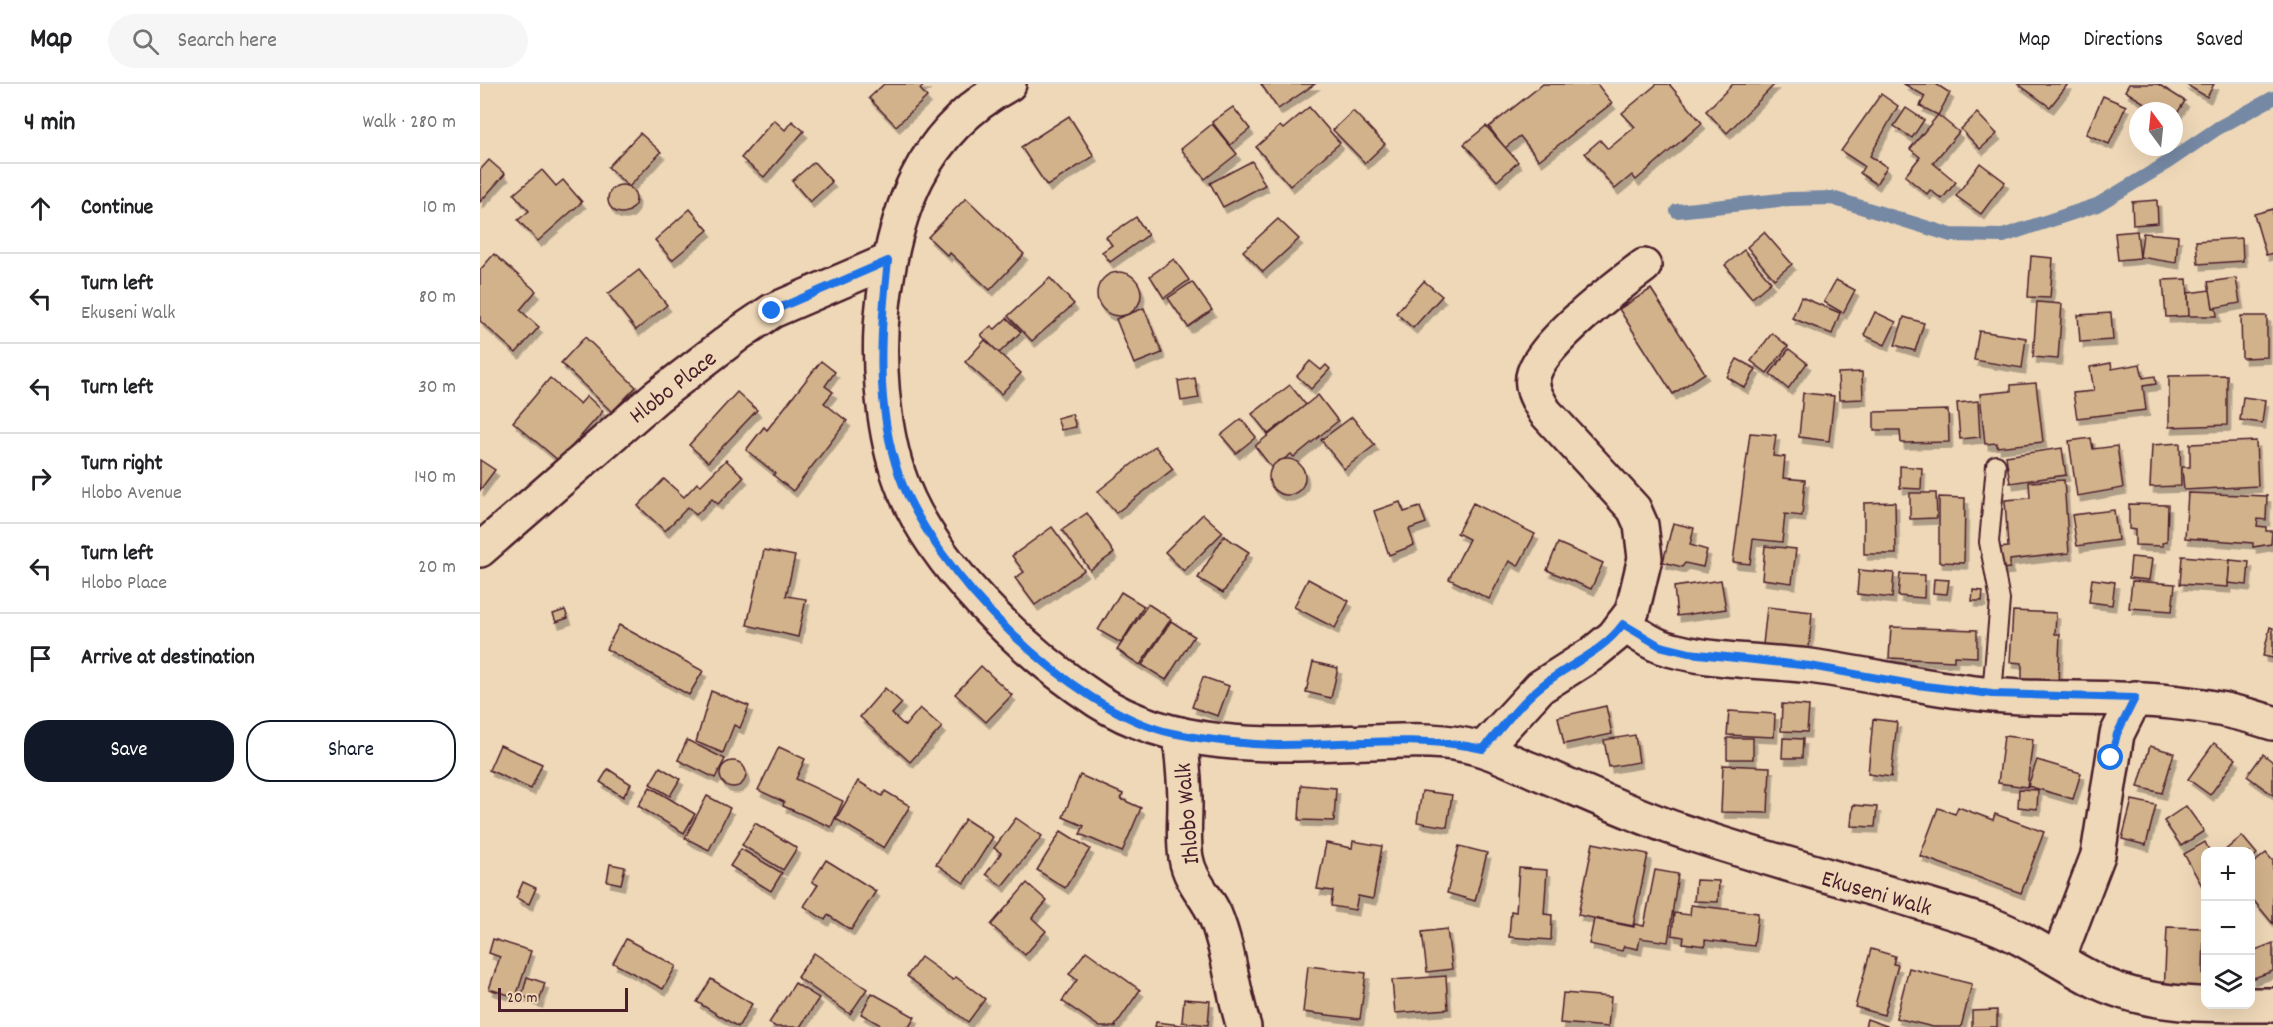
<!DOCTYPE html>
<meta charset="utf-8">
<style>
body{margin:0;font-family:Dekko,sans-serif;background:#f6f6f6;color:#202124}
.controls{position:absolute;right:18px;bottom:18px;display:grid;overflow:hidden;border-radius:12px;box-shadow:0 6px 24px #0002}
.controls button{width:54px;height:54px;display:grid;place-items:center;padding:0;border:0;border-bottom:2px solid #e0e0e0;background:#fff;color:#202124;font:30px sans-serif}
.compass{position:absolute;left:1649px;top:18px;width:54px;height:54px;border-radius:50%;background:#fff;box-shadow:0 6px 24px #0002;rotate:345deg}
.scale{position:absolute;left:18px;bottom:15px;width:130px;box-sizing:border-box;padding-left:6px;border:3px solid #4a1f2b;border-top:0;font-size:16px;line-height:21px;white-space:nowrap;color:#4a1f2b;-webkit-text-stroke:4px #efd8b8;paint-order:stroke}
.stop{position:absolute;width:18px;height:18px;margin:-14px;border:4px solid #1a73e8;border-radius:50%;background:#fff}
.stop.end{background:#1a73e8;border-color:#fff;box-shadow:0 2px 6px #0008}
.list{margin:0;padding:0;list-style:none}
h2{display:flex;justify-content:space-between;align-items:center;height:78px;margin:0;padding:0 24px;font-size:26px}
h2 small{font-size:20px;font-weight:400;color:#757577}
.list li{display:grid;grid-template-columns:39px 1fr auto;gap:18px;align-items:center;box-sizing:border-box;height:90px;padding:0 24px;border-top:2px solid #e0e0e0}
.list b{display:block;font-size:22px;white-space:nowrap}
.list p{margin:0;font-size:20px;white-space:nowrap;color:#757577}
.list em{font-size:20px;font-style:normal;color:#757577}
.actions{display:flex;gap:12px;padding:18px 24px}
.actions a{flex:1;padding:14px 0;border:2px solid #111827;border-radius:24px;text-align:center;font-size:21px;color:#111827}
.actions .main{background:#111827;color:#fff}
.icon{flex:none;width:33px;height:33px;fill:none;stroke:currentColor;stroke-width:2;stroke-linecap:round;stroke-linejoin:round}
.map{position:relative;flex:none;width:1793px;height:943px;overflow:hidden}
header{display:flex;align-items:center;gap:36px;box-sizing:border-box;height:84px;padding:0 30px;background:#fff;border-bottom:2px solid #e0e0e0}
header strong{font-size:28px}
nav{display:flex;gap:33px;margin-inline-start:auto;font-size:21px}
.search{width:420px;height:54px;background:#f6f6f6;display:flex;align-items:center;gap:15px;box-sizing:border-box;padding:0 21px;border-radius:33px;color:#757577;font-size:22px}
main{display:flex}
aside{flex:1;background:#fff}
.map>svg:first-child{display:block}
</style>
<header>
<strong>Map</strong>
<div class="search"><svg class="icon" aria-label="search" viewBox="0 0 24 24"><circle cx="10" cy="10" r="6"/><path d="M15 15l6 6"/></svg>Search here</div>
<nav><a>Map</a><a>Directions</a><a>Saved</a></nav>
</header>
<main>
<aside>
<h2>4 min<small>Walk · 280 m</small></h2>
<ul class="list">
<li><svg class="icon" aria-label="ahead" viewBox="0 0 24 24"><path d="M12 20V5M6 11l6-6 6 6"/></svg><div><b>Continue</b></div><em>10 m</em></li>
<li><svg class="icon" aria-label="left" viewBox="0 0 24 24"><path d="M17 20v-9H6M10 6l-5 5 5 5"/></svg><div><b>Turn left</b><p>Ekuseni Walk</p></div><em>80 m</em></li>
<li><svg class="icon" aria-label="left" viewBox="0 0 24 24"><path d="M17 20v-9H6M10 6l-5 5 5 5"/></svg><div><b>Turn left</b></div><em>30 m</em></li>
<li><svg class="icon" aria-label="right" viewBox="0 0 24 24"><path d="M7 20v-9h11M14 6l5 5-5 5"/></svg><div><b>Turn right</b><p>Hlobo Avenue</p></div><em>140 m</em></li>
<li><svg class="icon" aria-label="left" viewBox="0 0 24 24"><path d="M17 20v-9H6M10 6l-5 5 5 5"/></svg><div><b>Turn left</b><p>Hlobo Place</p></div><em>20 m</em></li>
<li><svg class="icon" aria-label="arrive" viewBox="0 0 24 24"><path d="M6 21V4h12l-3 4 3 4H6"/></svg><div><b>Arrive at destination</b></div></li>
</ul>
<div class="actions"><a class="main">Save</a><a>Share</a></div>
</aside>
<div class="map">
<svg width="1793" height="943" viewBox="0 0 1793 943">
<defs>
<filter id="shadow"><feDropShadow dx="3.5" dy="6" stdDeviation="0" flood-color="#0004"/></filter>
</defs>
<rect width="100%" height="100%" fill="#efd8b8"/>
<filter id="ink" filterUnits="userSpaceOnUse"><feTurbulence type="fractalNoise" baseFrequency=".0167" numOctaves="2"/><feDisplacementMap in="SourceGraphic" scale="12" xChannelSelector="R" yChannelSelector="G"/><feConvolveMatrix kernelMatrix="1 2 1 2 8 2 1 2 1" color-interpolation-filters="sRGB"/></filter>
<g filter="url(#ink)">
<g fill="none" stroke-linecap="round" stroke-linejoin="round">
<polyline stroke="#7689a4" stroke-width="14" points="1197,127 1310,115 1352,114 1471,151 1523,152 1617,121 1679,84 1738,44 1793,14"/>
</g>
<g fill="#d2b28b" stroke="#4a1f2b" stroke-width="1.5" filter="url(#shadow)">
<polygon points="404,0 446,0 440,5 447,13 416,42 389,14"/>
<polygon points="781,0 835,0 798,25"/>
<polygon points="1063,0 1117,0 1132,19 1059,76 1040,52 1025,64 1009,43"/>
<polygon points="1177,0 1189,0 1222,39 1156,96 1152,91 1135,105 1105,69 1120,56 1128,65 1155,43 1142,29"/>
<polygon points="1253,0 1295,0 1247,49 1226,27"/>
<polygon points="1424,0 1456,0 1470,9 1458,31 1440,22 1445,12"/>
<polygon points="1538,0 1588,0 1570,23"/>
<polygon points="1649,0 1678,0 1705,17 1694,34 1694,27 1677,27 1645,7"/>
<polygon points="1705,0 1734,0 1727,13"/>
<polygon points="1401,10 1418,22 1390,72 1407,83 1396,100 1380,89 1384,82 1361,67"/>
<polygon points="1623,12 1646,22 1629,60 1606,50"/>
<polygon points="753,23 770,45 750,61 732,38"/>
<polygon points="829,23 860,59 810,102 776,63 800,42 803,45"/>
<polygon points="1426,24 1444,36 1432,54 1414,42"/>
<polygon points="873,27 905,60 885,79 853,46"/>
<polygon points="1497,29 1517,50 1500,65 1481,45"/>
<polygon points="1458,31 1479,48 1453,79 1476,98 1462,115 1450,106 1447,110 1425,92 1440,73 1430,65"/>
<polygon points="589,32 614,72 567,102 541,63"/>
<polygon points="294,36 305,46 312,37 324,47 284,93 261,74"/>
<polygon points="732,40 757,70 725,95 701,65"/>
<polygon points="1006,42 1038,78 1017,97 984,60"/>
<polygon points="160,49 181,68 149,103 128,83"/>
<polygon points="9,76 25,90 0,118 0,86"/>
<polygon points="772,77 785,101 743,123 730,99"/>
<polygon points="334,78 352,98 330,118 312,97"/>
<polygon points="1500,79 1525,98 1501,130 1476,112"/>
<polygon points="62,86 76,102 83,96 102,118 58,157 38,136 49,127 34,110"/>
<circle cx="142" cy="115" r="14"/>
<polygon points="486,114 544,170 510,206 470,169 468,172 448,153"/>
<polygon points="1677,116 1678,139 1653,141 1652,118"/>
<polygon points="210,125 228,146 192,176 175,156"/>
<polygon points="1793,125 1793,169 1786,171 1774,130"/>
<polygon points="656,133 668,151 630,178 622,168 632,161 626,153"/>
<polygon points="798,135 819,155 783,188 763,167"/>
<polygon points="1657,147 1660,174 1638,176 1635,149"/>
<polygon points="1284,148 1312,180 1294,195 1267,163"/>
<polygon points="1663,149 1698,152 1696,179 1660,173"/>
<polygon points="1762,154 1763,177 1718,180 1716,157"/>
<polygon points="1264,166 1291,198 1272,214 1245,181"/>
<polygon points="14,170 56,207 40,226 59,243 36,269 0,237 0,186"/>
<polygon points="1551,172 1573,174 1570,214 1548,213"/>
<polygon points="694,175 709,196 684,214 670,192"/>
<polygon points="159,186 187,221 156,246 128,210"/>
<circle cx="639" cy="210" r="22"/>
<polygon points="570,194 594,220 552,257 528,232"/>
<polygon points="1756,194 1760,219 1733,224 1728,198"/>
<polygon points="1707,195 1709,232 1686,233 1683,196"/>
<polygon points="1356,196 1375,206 1363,229 1344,218"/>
<polygon points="944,197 962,212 933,244 916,229"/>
<polygon points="712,198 732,226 708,243 688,214"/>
<polygon points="1171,205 1225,289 1193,310 1139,225"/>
<polygon points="1730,206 1733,224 1736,224 1737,232 1709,232 1708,209"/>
<polygon points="1321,213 1360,229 1352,250 1312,234"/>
<polygon points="1557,218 1582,220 1578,275 1553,273"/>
<polygon points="664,224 682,269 654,280 636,235"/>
<polygon points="1395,228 1416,238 1405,261 1384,251"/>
<polygon points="1631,229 1633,256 1600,258 1598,231"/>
<polygon points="1761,232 1787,232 1787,273 1762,274"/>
<polygon points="1424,233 1444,239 1435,267 1415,261"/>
<polygon points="527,234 541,248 519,269 501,251 511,242 515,245"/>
<polygon points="1499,247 1546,254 1542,284 1494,276"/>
<polygon points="1292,249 1308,262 1287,289 1271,277"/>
<polygon points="105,253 156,303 132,328 81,279"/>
<polygon points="505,256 541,289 521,310 485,278"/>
<polygon points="1309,265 1327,279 1308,305 1290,290"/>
<polygon points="1257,275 1276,285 1265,304 1247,293"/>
<polygon points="341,277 355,288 345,302 353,308 344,319 367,337 313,407 293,391 295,389 266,366 284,343 287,346"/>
<polygon points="830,277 841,286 846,281 850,285 831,305 817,292"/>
<polygon points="1631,279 1632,285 1660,280 1663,294 1675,292 1676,300 1663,302 1666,326 1597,334 1593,309 1614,307 1610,283"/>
<polygon points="1382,288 1383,315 1359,316 1358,289"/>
<polygon points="1747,291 1747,341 1689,343 1689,292"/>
<polygon points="70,294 100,320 107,312 123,327 79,377 33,338"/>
<polygon points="715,294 719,314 701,317 698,297"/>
<polygon points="1556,299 1563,358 1517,363 1517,359 1505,360 1500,310 1531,307 1531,301"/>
<polygon points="810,301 826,321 788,350 772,330"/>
<polygon points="257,308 277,326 228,378 209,361"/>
<polygon points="1323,309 1354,312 1349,357 1319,353"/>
<polygon points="838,311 858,337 814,373 811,370 792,384 775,362"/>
<polygon points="1763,313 1785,316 1782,339 1760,336"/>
<polygon points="1498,317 1500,353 1480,355 1477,319"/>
<polygon points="1468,326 1469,358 1421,359 1420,346 1394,346 1394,328"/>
<polygon points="592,330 596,343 581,346 577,334"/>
<polygon points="872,333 895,361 864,385 841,356"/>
<polygon points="761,335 776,353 756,369 741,351"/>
<polygon points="1270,349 1296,351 1293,372 1305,373 1303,394 1325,396 1322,432 1305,430 1302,458 1273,455 1270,480 1253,478"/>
<polygon points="1611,354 1613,365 1637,362 1643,404 1597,412 1589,357"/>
<polygon points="1776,357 1778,402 1704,406 1702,383 1710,383 1710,360"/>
<polygon points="1700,359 1701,402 1670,403 1672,361"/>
<polygon points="675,362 693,385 636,429 618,407"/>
<polygon points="1582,364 1586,391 1530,399 1526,372"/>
<circle cx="807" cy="393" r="18"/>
<polygon points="0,376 15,386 0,406"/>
<polygon points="246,376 264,393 238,420 232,415 216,431 208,423 185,447 158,422 184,395 204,413 217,399 220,402"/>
<polygon points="1420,382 1442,384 1441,405 1420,404"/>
<polygon points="1584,396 1589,469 1530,476 1530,484 1520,485 1519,464 1528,463 1525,416 1550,414 1549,398"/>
<polygon points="1430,409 1456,409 1457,434 1430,435"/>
<polygon points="1708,409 1787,412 1786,436 1778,435 1777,442 1786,443 1786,447 1792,447 1791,460 1773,463 1773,459 1705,454"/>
<polygon points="1459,413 1485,414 1484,479 1459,478"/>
<polygon points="920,418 924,428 940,423 946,439 929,445 934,461 909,471 894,427"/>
<polygon points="1415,418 1416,470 1384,470 1384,419"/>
<polygon points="993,419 1055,450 1038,482 1029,477 1009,515 969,495 989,455 977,449"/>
<polygon points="1649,420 1688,421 1687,458 1682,459 1683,462 1655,461 1655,446 1649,445"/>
<polygon points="1634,426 1638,456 1597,462 1592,431"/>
<polygon points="607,429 634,469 610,486 582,446"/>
<polygon points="723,430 743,448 704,487 685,468"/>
<polygon points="1193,439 1214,444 1210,461 1227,466 1223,483 1205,479 1202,483 1183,478"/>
<polygon points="572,443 604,486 555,521 535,494 544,488 532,472"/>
<polygon points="744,452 769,468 743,509 718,494"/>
<polygon points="1078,459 1123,479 1111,505 1067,486"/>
<polygon points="1285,462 1316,465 1312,499 1282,495"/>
<polygon points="284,466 315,472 306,512 326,515 318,553 267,541"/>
<polygon points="1702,472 1750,476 1748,503 1700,500"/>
<polygon points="1651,473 1672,475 1669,496 1649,494"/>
<polygon points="1750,476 1769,478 1767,501 1748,499"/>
<polygon points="1379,486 1414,489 1412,514 1377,510"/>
<polygon points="1420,490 1445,491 1444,514 1418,512"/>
<polygon points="828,495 869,517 855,544 814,523"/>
<polygon points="1454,495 1469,496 1467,510 1453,509"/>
<polygon points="1612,495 1635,498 1632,521 1609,518"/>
<polygon points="1241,496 1246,525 1197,532 1194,503"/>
<polygon points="1652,497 1695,500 1692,527 1649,524"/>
<polygon points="1493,506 1503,507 1502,517 1492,517"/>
<polygon points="641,508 664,522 641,559 618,546"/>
<polygon points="668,520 691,535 660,581 637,566"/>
<polygon points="1287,523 1332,528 1328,574 1282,570"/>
<polygon points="85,526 88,534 76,538 73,530"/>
<polygon points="1533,527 1576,529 1575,550 1580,550 1578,601 1542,601 1542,579 1530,578"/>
<polygon points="691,537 714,552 686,596 662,581"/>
<polygon points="139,541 223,587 209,611 126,565"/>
<polygon points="1411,543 1497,546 1497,573 1474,572 1474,577 1409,574"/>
<polygon points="1790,543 1793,544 1793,574 1783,572"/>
<polygon points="833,578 858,584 851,614 826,608"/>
<polygon points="501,582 532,611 506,638 475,610"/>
<polygon points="723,593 749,602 738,632 712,623"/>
<polygon points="405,604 422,619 412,630 425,642 440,624 462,643 430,678 380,633"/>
<polygon points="231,607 269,622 260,644 254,641 243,669 216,658"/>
<polygon points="1302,620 1329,622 1327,648 1301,647"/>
<polygon points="1126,622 1132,650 1084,660 1078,633"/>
<polygon points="1249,627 1295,630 1294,653 1247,651"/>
<polygon points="1393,635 1417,638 1411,693 1388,690"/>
<polygon points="1155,651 1159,678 1129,683 1124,656"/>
<polygon points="1524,652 1553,655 1547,703 1518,699"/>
<rect x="1247" y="654" width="26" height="21"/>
<polygon points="1303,654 1323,655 1322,674 1302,674"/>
<polygon points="207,656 245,675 235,694 198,676"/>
<polygon points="1734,659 1756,675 1730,711 1708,695"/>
<polygon points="20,661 62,680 51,705 9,686"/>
<polygon points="1670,662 1694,669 1682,709 1658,703"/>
<polygon points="299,663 325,675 316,695 363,717 351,743 303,722 304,718 278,706"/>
<polygon points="1783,670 1793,678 1793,711 1767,692"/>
<polygon points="1557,676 1601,689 1593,715 1548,702"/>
<circle cx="253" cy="690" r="13"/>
<polygon points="1243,681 1290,683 1288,729 1241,728"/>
<polygon points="180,683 200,695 190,712 170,700"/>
<polygon points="128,685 151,700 143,713 120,698"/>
<polygon points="600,691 643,710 641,715 661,724 642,768 600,750 604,742 583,733"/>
<polygon points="378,697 402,712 405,707 430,722 404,764 356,735"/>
<polygon points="821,701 856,704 854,737 819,736"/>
<polygon points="170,703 215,730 204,749 158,722"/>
<polygon points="1539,705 1558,706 1557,725 1538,723"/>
<polygon points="942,707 972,711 967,743 937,738"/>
<polygon points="227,712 250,724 229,766 205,754"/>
<polygon points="1652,716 1676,721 1666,761 1642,755"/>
<polygon points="1373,721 1397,723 1395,743 1371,742"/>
<polygon points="1706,722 1724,747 1701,762 1684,737"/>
<polygon points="1478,723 1513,736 1515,730 1564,748 1541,809 1440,772 1458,724 1475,730"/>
<polygon points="536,734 562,752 522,802 506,790 521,769 514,764"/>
<polygon points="485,735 513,753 484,799 456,780"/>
<polygon points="275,739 317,764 303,786 262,761"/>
<polygon points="581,747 610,765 585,804 557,786"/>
<polygon points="1762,752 1777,770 1770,776 1770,768 1743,768"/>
<polygon points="873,757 902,762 893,815 878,812 875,826 851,822 853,807 837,805 846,759 872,764"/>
<polygon points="1725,758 1730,768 1726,768 1725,807 1704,770"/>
<polygon points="1113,759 1168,770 1153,842 1098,831"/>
<polygon points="979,762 1007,769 995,817 967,809"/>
<polygon points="261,765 302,789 291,807 250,782"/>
<polygon points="1786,769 1793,777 1793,840 1770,812 1770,782"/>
<polygon points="346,776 396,807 371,846 348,831 345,836 324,822 338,801 332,798"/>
<polygon points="130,780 145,783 141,800 127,797"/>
<polygon points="1039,784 1067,786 1064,830 1072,831 1071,856 1029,853 1031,827 1036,828"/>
<polygon points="1175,786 1198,790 1188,858 1160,854 1158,865 1144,862 1142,867 1109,860 1114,835 1154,843 1154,840 1164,842"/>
<polygon points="1216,796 1239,797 1238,818 1214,817"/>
<polygon points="43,798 56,804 49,820 36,814"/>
<polygon points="547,799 567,817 552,834 566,847 545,871 511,841"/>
<polygon points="1211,821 1278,829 1274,862 1225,856 1225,862 1203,859 1204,853 1192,851 1194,829 1210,831"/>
<polygon points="1687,843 1724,844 1723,890 1726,890 1726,912 1684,910"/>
<polygon points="967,845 972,885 947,888 942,848"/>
<polygon points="13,855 51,867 36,913 9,905 20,873 9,869"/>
<polygon points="146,855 196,882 183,905 133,879"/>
<polygon points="1793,859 1793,887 1771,895 1770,868"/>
<polygon points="1391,865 1415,872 1413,880 1418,881 1404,931 1375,923"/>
<polygon points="606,867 660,906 635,942 637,943 620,943 582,917 597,896 589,890"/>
<polygon points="334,869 387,905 370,930 317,893"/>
<polygon points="441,873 473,896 476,893 505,915 488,938 427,892"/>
<polygon points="828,882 886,889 880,935 823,928"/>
<polygon points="1429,884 1492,900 1481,943 1453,943 1416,934"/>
<polygon points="966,892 968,925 915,929 912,896"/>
<polygon points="47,893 65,899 59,918 42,912"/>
<polygon points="231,895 272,920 258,943 217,918"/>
<polygon points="315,899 339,914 320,943 296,943 289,939"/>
<polygon points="392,909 435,933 429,943 404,943 381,930"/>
<polygon points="1083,909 1131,913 1128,943 1080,939"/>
<polygon points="704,915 730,917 728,941 702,938"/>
<polygon points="1517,926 1517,943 1492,943 1492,927"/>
<polygon points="1387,935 1407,942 1407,943 1385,943"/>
<polygon points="676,938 718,943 675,943"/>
</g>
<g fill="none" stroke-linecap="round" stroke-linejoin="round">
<defs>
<polyline id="service" points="1512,610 1520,516 1509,458 1516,381"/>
<g id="minor">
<path d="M529,0C441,48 414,127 403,222C397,271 402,341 418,389C446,476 543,568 618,617C697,668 798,661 888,658C925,657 961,654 997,664C1016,669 1034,679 1052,686C1098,705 1143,726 1190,743C1293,779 1399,804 1503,838C1545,852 1579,879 1618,898C1673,924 1733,921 1793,921"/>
<polyline points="0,466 176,313 261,248 292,227 408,177"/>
<path d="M1143,540C1155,548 1168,558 1182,563C1229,578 1281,576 1330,582C1401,592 1470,610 1541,613C1630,616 1707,610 1793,639"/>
<path d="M700,650C702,673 705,696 705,719C705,737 703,756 706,774C710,797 726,811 735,831C750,867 752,907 764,943"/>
<path d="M1003,665L1060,603L1112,570L1134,552L1152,528L1165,474L1161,441L1154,425L1065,328C1058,316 1049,303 1054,289C1065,257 1137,202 1164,182"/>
<polyline points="1578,875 1618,771 1637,650 1655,614"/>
</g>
</defs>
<use href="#service" stroke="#4a1f2b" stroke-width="22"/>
<use href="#minor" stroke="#4a1f2b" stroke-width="38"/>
<use href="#service" stroke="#efd8b8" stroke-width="18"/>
<use href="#minor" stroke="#efd8b8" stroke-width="33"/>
</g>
</g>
<g fill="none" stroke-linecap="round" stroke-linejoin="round" filter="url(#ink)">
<path stroke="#1a73e8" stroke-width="8" d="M292,227L408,177C400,246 395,324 419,391C454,489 590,626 692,649C726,656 763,660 797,661C866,661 935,650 1003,665C1021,645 1038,621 1059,604C1086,581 1121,570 1143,540L1180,562L1209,569L1330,582L1437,601L1512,610L1655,614L1637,650L1631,674"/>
</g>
<g text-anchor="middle" stroke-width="5" stroke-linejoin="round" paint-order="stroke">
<g font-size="24" fill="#4a1f2b" stroke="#efd8b8">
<text transform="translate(192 302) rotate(-38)" y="8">Hlobo Place</text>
<text transform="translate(706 730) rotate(-95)" y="8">Ihlobo Walk</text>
<text transform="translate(1397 808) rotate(16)" y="8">Ekuseni Walk</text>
</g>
</g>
</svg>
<div class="controls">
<button>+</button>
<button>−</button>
<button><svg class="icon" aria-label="layers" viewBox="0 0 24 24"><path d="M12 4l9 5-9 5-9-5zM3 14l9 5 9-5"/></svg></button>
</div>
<svg class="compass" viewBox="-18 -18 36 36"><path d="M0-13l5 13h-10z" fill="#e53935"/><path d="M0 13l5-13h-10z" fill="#757577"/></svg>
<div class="scale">20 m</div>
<div class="stop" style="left:1631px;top:674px"></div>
<div class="stop end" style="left:292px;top:227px"></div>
</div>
</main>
